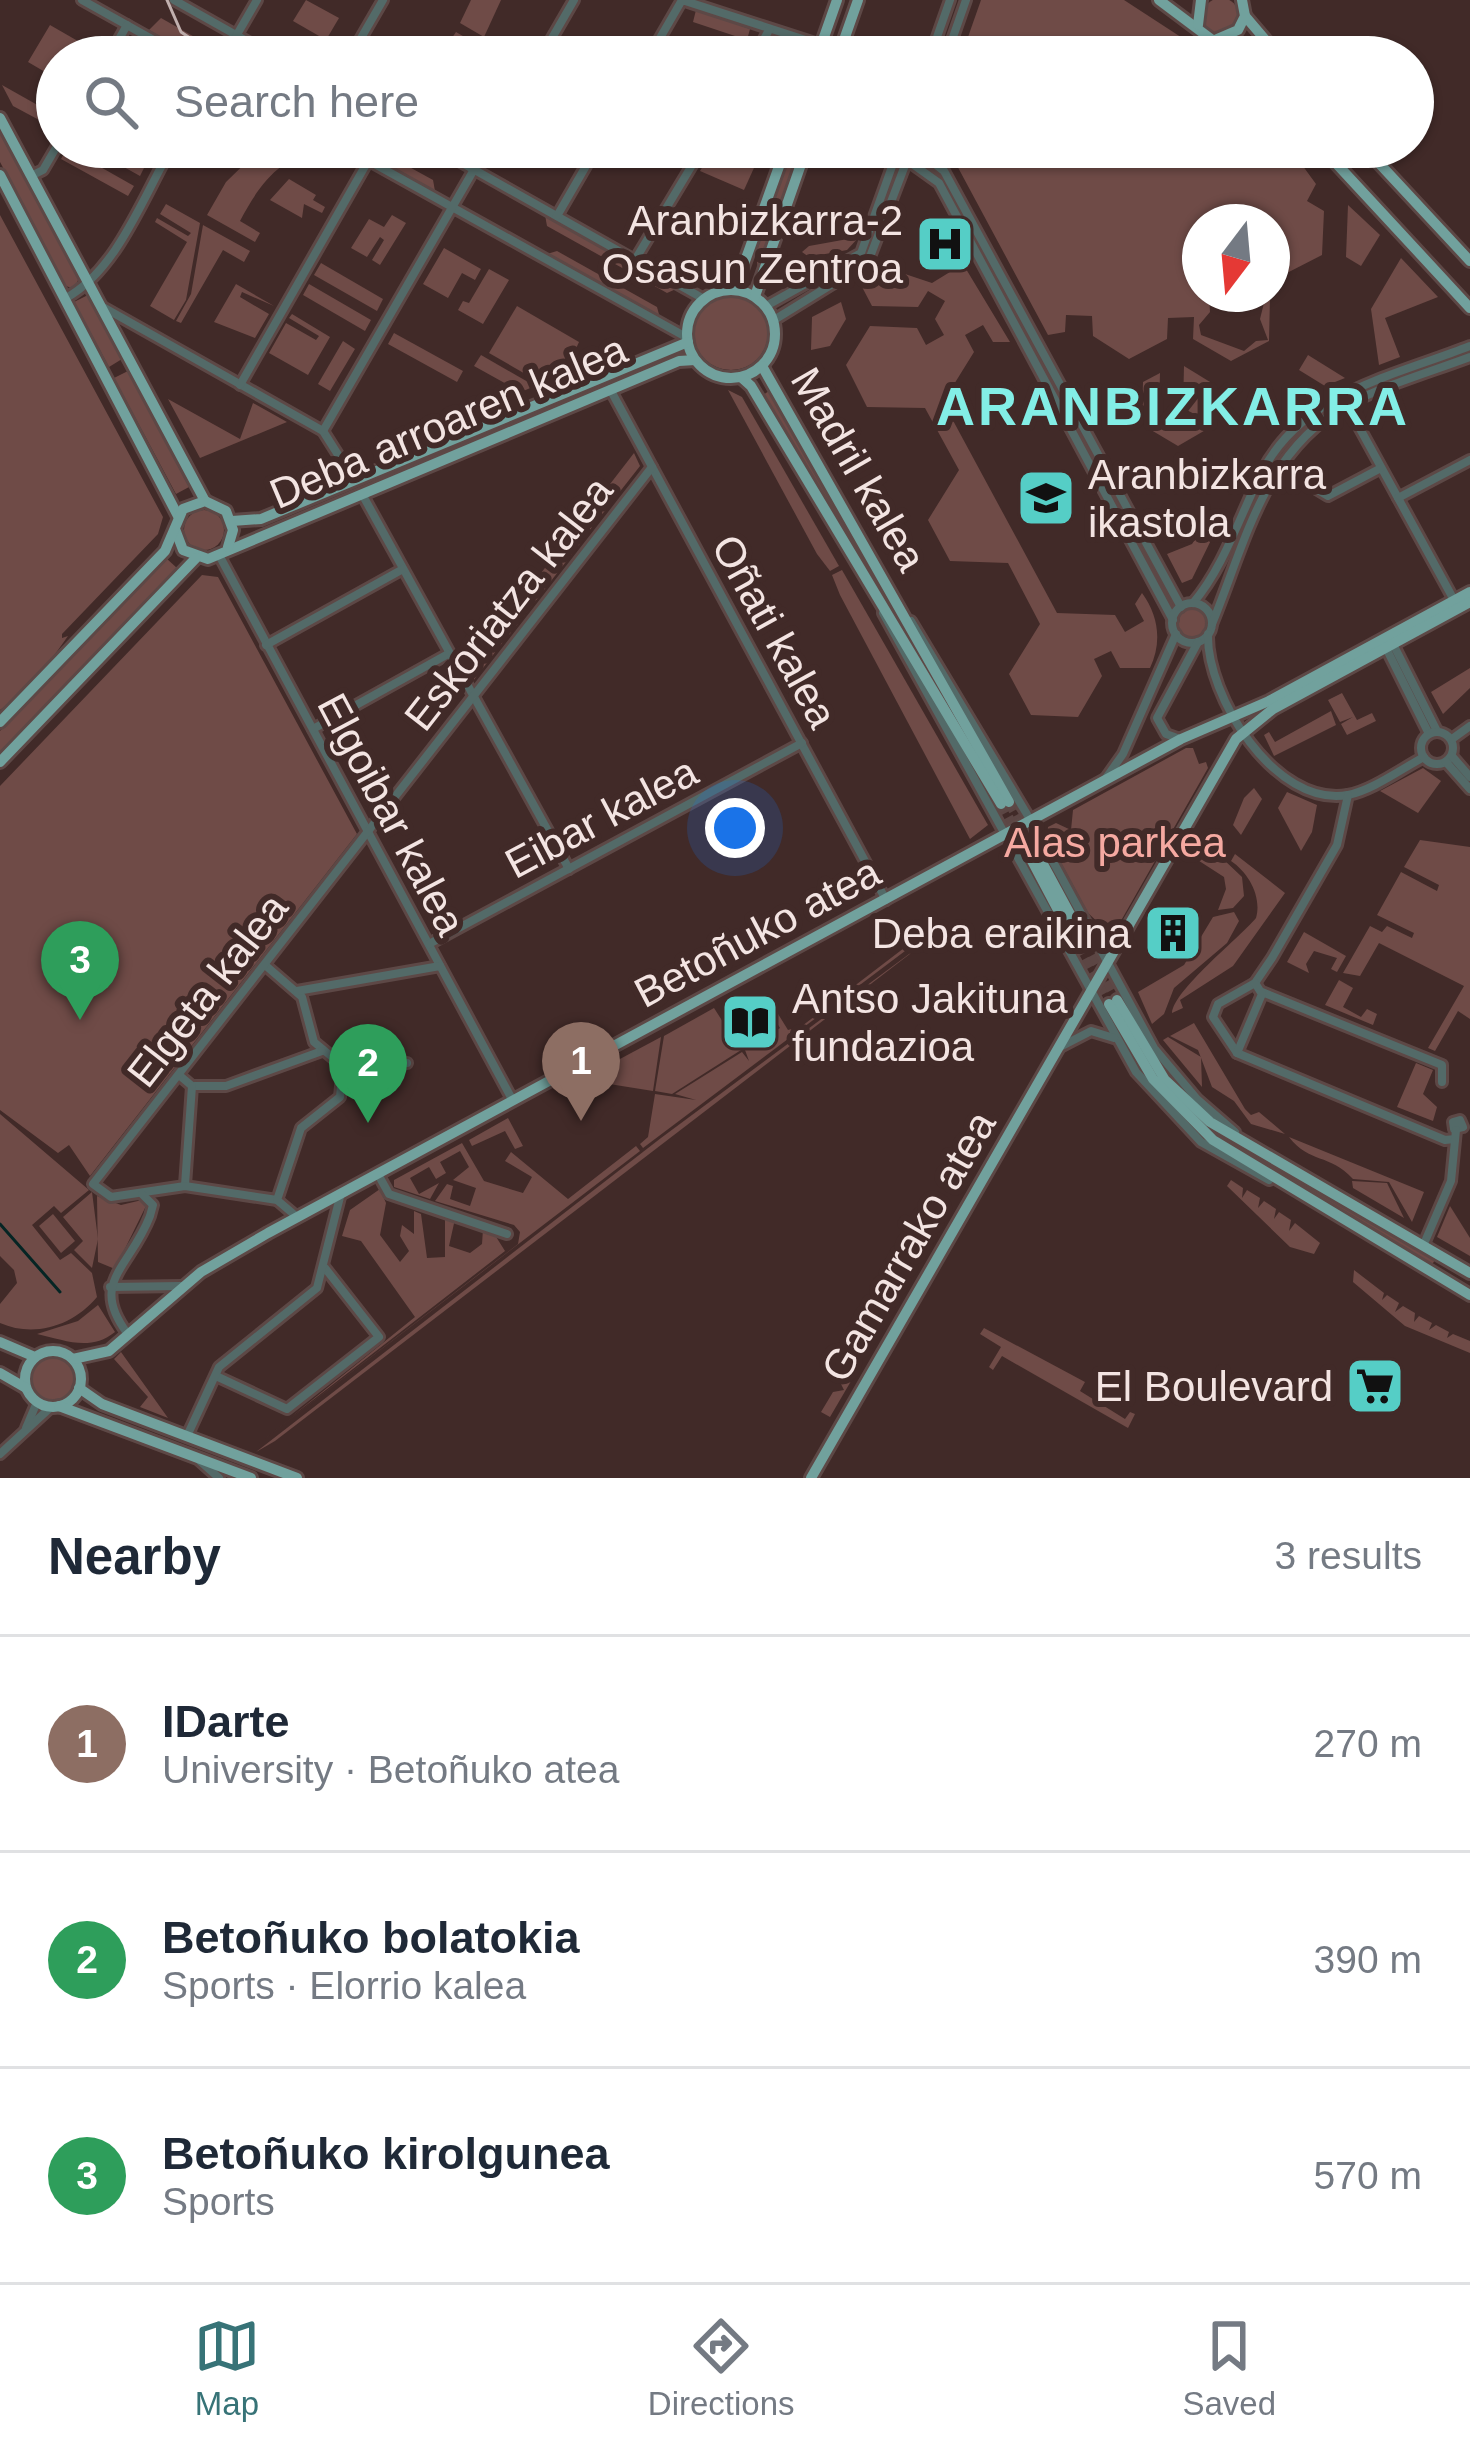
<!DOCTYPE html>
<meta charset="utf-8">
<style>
body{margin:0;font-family:Arial,sans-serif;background:#f6f6f7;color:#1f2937}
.compass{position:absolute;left:1182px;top:204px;width:108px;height:108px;border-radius:50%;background:#fff;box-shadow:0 3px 9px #0004;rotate:196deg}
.you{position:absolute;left:735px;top:828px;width:42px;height:42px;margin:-30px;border:9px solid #fff;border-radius:50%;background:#1a73e8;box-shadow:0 0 0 18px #1a73e833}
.badge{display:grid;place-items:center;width:78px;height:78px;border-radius:50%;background:#377377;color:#fff;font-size:39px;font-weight:700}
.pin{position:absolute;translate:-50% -99px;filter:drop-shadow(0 3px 6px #0008)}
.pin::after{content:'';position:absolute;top:63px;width:42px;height:36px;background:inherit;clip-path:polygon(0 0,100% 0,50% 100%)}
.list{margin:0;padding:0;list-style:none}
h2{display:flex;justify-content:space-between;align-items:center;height:156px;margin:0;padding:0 48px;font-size:51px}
h2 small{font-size:39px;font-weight:400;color:#747a83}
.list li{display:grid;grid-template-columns:78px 1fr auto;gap:36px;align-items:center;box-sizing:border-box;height:216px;padding:0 48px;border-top:3px solid #e0e1e3}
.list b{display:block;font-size:45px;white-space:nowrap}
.list p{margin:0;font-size:39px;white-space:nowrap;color:#747a83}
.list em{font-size:39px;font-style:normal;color:#747a83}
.icon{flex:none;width:66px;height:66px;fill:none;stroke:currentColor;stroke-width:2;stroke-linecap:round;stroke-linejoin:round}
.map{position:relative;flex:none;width:1470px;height:1478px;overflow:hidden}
.search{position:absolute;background:#fff;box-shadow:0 3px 9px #0004;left:36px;right:36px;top:36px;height:132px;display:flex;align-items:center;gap:30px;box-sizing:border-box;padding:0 42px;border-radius:66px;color:#747a83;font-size:45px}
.sheet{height:804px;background:#fff}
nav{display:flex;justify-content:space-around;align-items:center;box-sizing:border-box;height:168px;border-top:3px solid #e0e1e3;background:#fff;font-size:33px;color:#747a83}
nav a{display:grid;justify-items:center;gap:6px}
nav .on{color:#377377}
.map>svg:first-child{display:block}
</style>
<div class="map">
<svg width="1470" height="1478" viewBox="0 0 1470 1478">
<rect width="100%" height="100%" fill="#412a28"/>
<g fill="#6f4b47">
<circle cx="1221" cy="16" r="18"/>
<polygon points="306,0 339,18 326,40 293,21"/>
<polygon points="471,0 501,0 484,37 460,23"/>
<polygon points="981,0 1124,0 1210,56 961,57"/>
<polygon points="696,10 750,29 747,40 693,22"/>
<polygon points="161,18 221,52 219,57 196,57 149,30"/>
<polygon points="50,25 83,44 75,57 57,57 57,79 28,62"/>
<polygon points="456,32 480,46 472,57 439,57"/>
<polygon points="2,85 57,116 56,129 13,106"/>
<polygon points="0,129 79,278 74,289 66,286 0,162"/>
<polygon points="88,147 111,147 145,166 140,176"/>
<path d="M262,147L323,148C280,157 260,183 240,221L260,233L255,242L207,215L226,182Z"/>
<polygon points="373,147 433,180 435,191 361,149"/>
<polygon points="714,147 731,147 758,159 744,190 700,171"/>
<polygon points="793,147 801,147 758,270 756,253"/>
<polygon points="947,147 1297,147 1304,155 1297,158 1316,184 1307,201 1324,211 1322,255 1283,275 1272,268 1272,222 1200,222 1200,294 1209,294 1210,312 1199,325 1201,335 1244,351 1256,341 1268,340 1260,319 1264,303 1254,294 1270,297 1269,341 1231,361 1193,339 1194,317 1168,318 1167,339 1129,359 1093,336 1092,316 1066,315 1065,332 1048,335"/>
<polygon points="67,148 134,186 128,196 61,159"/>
<polygon points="289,179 316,195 313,200 325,207 322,213 304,204 302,218 270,200"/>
<polygon points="166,204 200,223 186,300 174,320 150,306 187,242 155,222 157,218 188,236 191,233 160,214"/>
<polygon points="1348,205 1380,235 1361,266 1346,257"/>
<polygon points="0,215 163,517 158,534 62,634 62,638 68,636 31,688 0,710"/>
<polygon points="392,215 406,223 380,265 372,260 384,240 380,237 367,257 351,248 369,219 384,227"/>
<polygon points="545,215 676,289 667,293 547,226"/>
<polygon points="203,225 250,251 244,262 223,250 181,323 176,321 191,294"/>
<polygon points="859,237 847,250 809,257 802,252 809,246"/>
<polygon points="444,248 481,269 475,280 462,273 448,298 423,284"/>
<polygon points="557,251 657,307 660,318 547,254"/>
<polygon points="1401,258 1438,297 1385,318 1400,357 1379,365 1371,309"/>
<polygon points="321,263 383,299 377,311 314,275"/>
<path d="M963,264L1010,342H993L983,325L965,335L974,352L943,402L1057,613L1115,615L1125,632L1144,621L1135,604L1142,593C1159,616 1162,643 1150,668H1120L1111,651L1094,659L1102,676L1078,717L1031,715L1009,674L1040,624L1008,563L950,561L928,520L959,470L925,408L867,407L846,365L870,326L917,328L926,345L944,335L935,319L945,301L928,291L918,307L872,306L861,285L887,268L932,283Z"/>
<polygon points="489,269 509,280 483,324 458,310 463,301 469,303"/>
<polygon points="236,284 274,306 242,292 240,297 269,314 255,338 214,322"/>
<polygon points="309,284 371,320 365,331 303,295"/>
<polygon points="88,295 122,359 109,367 74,302"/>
<circle cx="731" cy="333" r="37"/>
<polygon points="841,302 846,319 830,346 811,350 812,317"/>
<polygon points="517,306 579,342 564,374 541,383 489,353"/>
<polygon points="292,314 330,337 308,375 269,353 286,323 316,340 319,336 289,318"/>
<polygon points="394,333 463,371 457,382 388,344"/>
<polygon points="343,341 355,349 330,391 318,384"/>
<polygon points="481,355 535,386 521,392 474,366"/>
<polygon points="1308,355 1345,378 1325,386 1299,370"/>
<polygon points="1184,366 1215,385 1215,425 1183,408"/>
<polygon points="128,371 189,487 176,494 114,378"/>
<polygon points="1160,373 1159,410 1142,419 1143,382"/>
<polygon points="599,383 602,388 373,483 371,477"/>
<polygon points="728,390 742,397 839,566 830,571 817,554"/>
<polygon points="769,391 862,553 856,556 763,395"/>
<polygon points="168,399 240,439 253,403 287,422 200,458"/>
<polygon points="1177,410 1209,428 1178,446 1146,427"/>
<polygon points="634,453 640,466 589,531 580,523"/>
<circle cx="204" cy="530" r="20"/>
<polygon points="1203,527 1214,534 1192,579 1182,583 1167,554 1192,544"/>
<polygon points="576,528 586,536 509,635 499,627"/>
<polygon points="166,558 178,569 0,754 0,731"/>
<polygon points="842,570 988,825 970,839 840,595 832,575"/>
<polygon points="202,575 218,577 357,834 90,1176 69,1145 58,1153 0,1110 0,786"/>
<circle cx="1192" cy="623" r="14"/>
<polygon points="496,630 506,638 473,681 463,660 472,661"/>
<polygon points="1470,668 1470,688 1443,714 1431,692"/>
<polygon points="1342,693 1357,720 1372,713 1376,721 1347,735 1341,724 1353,717 1340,722 1328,700"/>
<polygon points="1331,711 1336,725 1274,756 1264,735 1269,732 1275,742"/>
<polygon points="1186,748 1193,748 1199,764 1206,762 1208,768 1118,926 1102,926 1088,913 1047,837 1048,827 1056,823 1071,830 1073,810"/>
<polygon points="1423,768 1441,781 1418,813 1380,791"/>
<polygon points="1254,788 1262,799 1241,835 1233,825 1244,798"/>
<polygon points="1287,792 1317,805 1312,832 1301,851 1278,808"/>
<polygon points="1203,840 1242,877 1244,896 1233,908 1218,910 1226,889 1224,877 1193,857"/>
<polygon points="1420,840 1470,847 1470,1019 1458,1011 1435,1051 1428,1048 1464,986 1379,943 1360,976 1343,973 1370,926 1382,932 1387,926 1412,938 1414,933 1377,915 1401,872 1437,891 1439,885 1404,867"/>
<path d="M1235,854L1285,893L1233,966L1180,1000L1183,1008L1172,1013C1174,990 1237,940 1256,918C1262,897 1249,873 1231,861Z"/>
<polygon points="1234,912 1239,921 1227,943 1174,988 1164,1014 1152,1024 1138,992 1184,965 1213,917"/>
<polygon points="925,932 925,936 643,1148 640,1144 648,1137 655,1094 696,1100 675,1094 742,1052 749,1061 745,1050 780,1028 765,1004 770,1001 788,1030 802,1026"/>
<polygon points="1304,932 1346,956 1337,972 1331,969 1337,958 1314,951 1306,964 1309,973 1287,962"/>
<polygon points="932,937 275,1441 256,1452 661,1138"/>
<polygon points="1339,980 1353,988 1343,1007 1361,1017 1367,1009 1377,1014 1373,1025 1325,1005"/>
<polygon points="714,1008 741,1050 672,1094 655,1091 664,1036"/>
<polygon points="1194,1023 1245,1109 1251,1115 1259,1112 1285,1134 1251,1124 1234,1101 1212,1087 1198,1050 1170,1036"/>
<polygon points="661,1037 653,1091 603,1083 605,1067"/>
<polygon points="1168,1037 1201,1057 1202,1087 1163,1040"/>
<polygon points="1416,1063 1433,1070 1423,1094 1437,1107 1433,1121 1397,1107"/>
<polygon points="1169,1089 1233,1141 1435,1260 1431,1266 1212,1135"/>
<path d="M0,1114L89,1190L61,1213L54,1206L32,1225L60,1260L71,1253L92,1273L97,1297C73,1326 34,1338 0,1323V1304L17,1283L14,1270L0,1256Z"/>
<polygon points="508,1118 523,1146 515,1149 505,1131 472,1146 469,1140"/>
<path d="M1289,1137L1424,1192L1412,1222L1389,1182L1353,1179C1329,1153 1310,1164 1289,1137Z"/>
<polygon points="462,1143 484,1181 523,1193 532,1177 505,1161 511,1152 568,1199 636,1146 640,1151 251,1449 518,1244 520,1232 514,1225 435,1201 447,1184 453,1186 450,1199 470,1206 476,1188 453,1180 469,1167 460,1151 440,1162 446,1173 436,1179 429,1167 410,1178 419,1194 439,1183 430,1199 394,1187 394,1180"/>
<polygon points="1231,1180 1243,1188 1242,1198 1247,1190 1260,1198 1258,1208 1264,1201 1276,1209 1274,1219 1279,1212 1291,1220 1289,1231 1295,1223 1320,1243 1314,1254 1290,1247 1227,1186"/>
<polygon points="1352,1181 1387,1183 1404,1218 1353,1188"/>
<polygon points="380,1189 386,1203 380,1235 400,1262 409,1251 400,1236 402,1225 414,1234 414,1211 421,1214 427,1258 445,1257 445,1216 455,1219 449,1246 470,1253 482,1244 483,1229 493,1232 505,1251 291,1417 415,1317 361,1241 342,1236 350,1210"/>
<polygon points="92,1192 98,1239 92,1268 74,1250 83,1241 63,1217"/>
<polygon points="97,1196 121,1205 142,1200 146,1206 115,1269 98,1262"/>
<polygon points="1450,1206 1470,1238 1470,1256 1437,1237"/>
<polygon points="53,1214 75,1241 61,1253 39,1226"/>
<polygon points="1354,1270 1384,1293 1382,1300 1387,1295 1399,1303 1395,1312 1403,1306 1415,1313 1414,1322 1419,1316 1432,1323 1429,1330 1436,1325 1449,1332 1447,1338 1453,1334 1470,1341 1470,1353 1405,1326 1353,1282"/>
<path d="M98,1305L115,1332C90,1352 65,1340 37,1334L78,1321Z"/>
<polygon points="984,1328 1085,1382 1080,1391 1125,1419 1130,1412 1135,1414 1128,1428 1002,1356 993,1370 989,1367 1001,1347 980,1334"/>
<polygon points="121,1352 168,1418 140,1407 148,1397 114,1359"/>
<circle cx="53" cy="1379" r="22"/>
<polygon points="851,1359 861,1364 830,1417 821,1412 833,1392 844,1390 839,1380"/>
</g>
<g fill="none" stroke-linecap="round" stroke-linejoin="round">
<polyline stroke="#052524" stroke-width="3" points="0,1224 60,1292"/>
<g stroke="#5c4644" stroke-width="10" stroke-dasharray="10 5" stroke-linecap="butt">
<polyline points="1009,802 1038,855"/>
<polyline points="1001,804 1031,859"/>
<polyline points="1085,942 1117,1000"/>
<polyline points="1077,946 1109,1004"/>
</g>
<defs>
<g id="minor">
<polyline points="82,0 184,57"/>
<polyline points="174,0 275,57"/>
<polyline points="109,57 127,25"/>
<polyline points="224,57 257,0"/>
<polyline points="350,57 383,0"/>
<polyline points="541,57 574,0"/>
<polyline points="649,57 682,0 821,45"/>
<polyline points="754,57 769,30"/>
<polyline points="930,57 950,0"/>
<polyline points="946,57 966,0"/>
<polyline points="344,147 686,337"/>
<polyline points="434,147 704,299"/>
<polyline points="934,147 941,164"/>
<polyline points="897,153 925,156 944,171 1181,607"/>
<polyline points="897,153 939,183 1173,620"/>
<polyline points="31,176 43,170 57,146"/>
<polyline points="557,216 597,147"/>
<polyline points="635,260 703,147"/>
<path d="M66,298C117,270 143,197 172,147"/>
<polyline points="101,306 323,431 354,480"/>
<polyline points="766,306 861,253 899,147"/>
<polyline points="774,320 868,262 912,147"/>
<polyline points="240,385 368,161"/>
<polyline points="610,389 886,900"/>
<polyline points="1347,405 1454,600"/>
<polyline points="323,431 487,147"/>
<polyline points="1280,467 1328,496 1381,468"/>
<polyline points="362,494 569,869"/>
<polyline points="1398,498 1470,460"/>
<polyline points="219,555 513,1101"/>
<path d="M1193,603C1224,567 1240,515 1262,472C1302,393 1394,376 1470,346"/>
<circle cx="1192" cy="623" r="20"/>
<polyline points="883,613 1136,1072 1201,1142 1269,1180"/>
<polyline points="911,621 1031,821 1154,1048 1197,1099 1235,1132"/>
<path d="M1212,624C1245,544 1264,450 1347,405C1385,385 1430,372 1470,357"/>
<path d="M1208,634C1206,695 1275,808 1348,795C1373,790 1401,769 1424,757"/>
<polyline points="1393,644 1437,731"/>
<polyline points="266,645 403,569"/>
<polyline points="1386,648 1429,734"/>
<polyline points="313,729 448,654"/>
<circle cx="1437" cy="748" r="16"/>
<polyline points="1180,739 1166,734 1157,718 1198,642"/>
<polyline points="1452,739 1470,726"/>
<polyline points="1452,756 1470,777"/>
<polyline points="1446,762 1470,789"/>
<polyline points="1106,778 1123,754 1176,634"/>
<polyline points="1348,795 1337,845 1272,958 1255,983 1218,1004 1213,1017 1237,1053 1445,1140 1455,1139"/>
<polyline points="429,944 802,743"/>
<polyline points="265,965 302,997 314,1042 343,1066 407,1063"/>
<polyline points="297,991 440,966"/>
<polyline points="1262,992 1442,1065 1442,1082"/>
<polyline points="1062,1046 1091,1031 1114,1038"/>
<polyline points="1237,1053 1262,994 1255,983"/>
<polyline points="179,1075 192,1086 226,1086 322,1051"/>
<polygon points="1460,1120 1463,1127 1454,1129 1453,1122"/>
<polyline points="379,1176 389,1194 507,1234"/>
<polyline points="185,1185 192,1086"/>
<polyline points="277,1200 185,1186 111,1197 93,1184 652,467"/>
<polyline points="297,1217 277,1200 301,1128 340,1097 343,1066"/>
<polyline points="1423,1246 1451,1181 1456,1130"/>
<polyline points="110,1287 182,1286"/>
<path d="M127,1333C89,1282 130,1268 150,1216L153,1205L142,1194"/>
<polyline points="216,1376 287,1409 379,1337 325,1268"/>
<polyline points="26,1428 37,1402"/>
<polyline points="187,1436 219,1367 317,1288 340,1197"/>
<polyline points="0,1454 51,1407"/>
<polyline points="200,1461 219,1478"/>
</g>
<g id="major">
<polyline points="1159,0 1235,57"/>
<polyline points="1245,16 1280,57"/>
<polyline points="1198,25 1201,0"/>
<polyline points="1217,39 1238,30 1245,16 1242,0"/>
<polyline points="817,57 837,0"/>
<polyline points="838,57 858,0"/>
<polyline points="0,118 205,501"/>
<polyline points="1321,147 1470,308"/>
<polyline points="1364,147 1470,261"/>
<polyline points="0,175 178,516"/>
<polyline points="735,289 786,147"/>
<circle cx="731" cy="334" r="44"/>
<polyline points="755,296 807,147"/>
<polyline points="762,366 1009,802"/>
<polyline points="741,377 751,386 1001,804"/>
<polyline points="232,521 261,519 688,342"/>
<polyline points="175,529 183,550 208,559 679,361 695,360"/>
<polyline points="0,722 165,551 183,509 205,501 226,511 233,530 228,547"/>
<polyline points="0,762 196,558"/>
<polyline points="1038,855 1085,942"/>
<polyline points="1031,859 1077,946"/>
<polyline points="1117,1000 1165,1080 1210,1122 1470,1273"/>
<polyline points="1109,1004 1153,1079 1213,1140 1470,1295"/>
<polyline points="0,1342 35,1357"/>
<circle cx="53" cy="1379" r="28"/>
<polyline points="73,1359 109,1351 201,1272 268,1233 1181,739 1269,701 1470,592"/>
<polyline points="0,1373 26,1388"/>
<polyline points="79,1388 102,1404 297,1478"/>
<polyline points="59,1406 251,1478"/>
<polyline points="811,1478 1236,739 1273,709 1470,602"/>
</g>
</defs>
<use href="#minor" stroke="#5d4846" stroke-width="14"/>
<use href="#major" stroke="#5d4846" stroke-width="16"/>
<use href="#minor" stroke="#536a68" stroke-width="8"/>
<use href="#major" stroke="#71a19d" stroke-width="10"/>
<polyline stroke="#c1b0ae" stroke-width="3" points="167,0 181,32 218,57"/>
</g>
<defs>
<symbol id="hospital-square" viewBox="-11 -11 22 22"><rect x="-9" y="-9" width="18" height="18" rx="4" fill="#55cec6" stroke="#412a28"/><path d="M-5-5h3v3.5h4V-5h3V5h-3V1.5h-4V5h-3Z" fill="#111"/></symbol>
<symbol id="school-square" viewBox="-11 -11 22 22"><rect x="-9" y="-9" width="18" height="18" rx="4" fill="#55cec6" stroke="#412a28"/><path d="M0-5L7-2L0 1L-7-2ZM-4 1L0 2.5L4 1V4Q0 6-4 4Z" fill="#111"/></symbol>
<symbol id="building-square" viewBox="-11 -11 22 22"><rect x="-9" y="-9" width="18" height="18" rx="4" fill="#55cec6" stroke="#412a28"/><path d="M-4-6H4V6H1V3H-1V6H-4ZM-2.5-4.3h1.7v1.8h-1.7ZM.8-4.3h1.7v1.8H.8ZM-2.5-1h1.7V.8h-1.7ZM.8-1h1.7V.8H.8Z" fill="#111"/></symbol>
<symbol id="library-square" viewBox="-11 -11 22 22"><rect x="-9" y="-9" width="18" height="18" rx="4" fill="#55cec6" stroke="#412a28"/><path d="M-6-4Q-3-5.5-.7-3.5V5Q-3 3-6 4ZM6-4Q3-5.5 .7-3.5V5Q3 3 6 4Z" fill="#111"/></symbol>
<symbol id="supermarket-square" viewBox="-11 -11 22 22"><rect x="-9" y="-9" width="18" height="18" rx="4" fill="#55cec6" stroke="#412a28"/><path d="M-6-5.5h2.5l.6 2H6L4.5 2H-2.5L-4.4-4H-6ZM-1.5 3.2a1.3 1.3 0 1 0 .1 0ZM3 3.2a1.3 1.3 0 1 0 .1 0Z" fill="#111"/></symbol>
</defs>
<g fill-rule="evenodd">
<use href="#hospital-square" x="912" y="211" width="66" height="66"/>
<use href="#school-square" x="1013" y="465" width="66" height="66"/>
<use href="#building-square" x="1140" y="900" width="66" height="66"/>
<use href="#library-square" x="717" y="989" width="66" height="66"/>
<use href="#supermarket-square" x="1342" y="1353" width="66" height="66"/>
</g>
<g text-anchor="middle" stroke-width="12" stroke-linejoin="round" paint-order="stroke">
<g font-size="42" fill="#f3e4e2" stroke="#412a28" text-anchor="end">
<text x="903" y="235">Aranbizkarra-2<tspan x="903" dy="48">Osasun Zentroa</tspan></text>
<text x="1088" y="489" text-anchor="start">Aranbizkarra<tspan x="1088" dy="48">ikastola</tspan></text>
<text x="1131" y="948">Deba eraikina</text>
<text x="792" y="1013" text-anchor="start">Antso Jakituna<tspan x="792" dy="48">fundazioa</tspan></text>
<text x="1333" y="1401">El Boulevard</text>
</g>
<g font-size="42" fill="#f3e4e2" stroke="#412a28">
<text transform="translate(448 421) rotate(-23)" y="15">Deba arroaren kalea</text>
<text transform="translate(859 469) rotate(60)" y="15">Madril kalea</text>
<text transform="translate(508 603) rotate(-52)" y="15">Eskoriatza kalea</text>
<text transform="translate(775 631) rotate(61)" y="15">Oñati kalea</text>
<text transform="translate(392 814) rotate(62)" y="15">Elgoibar kalea</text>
<text transform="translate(601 817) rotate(-28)" y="15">Eibar kalea</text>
<text transform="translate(757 932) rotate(-28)" y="15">Betoñuko atea</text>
<text transform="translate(207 990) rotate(-52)" y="15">Elgeta kalea</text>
<text transform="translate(908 1246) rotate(-60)" y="15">Gamarrako atea</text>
</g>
<g font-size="42" fill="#f5a9a1" stroke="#412a28">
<text x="1115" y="857">Alas parkea</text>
</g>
<g font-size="54" font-weight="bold" letter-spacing="3" fill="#83eee6" stroke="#412a28">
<text x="1173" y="425">ARANBIZKARRA</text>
</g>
</g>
</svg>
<svg class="compass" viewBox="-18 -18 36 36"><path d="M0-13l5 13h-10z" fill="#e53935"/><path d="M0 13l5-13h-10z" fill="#747a83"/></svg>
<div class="you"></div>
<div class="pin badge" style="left:581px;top:1121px;background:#8d6e63">1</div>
<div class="pin badge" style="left:368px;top:1123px;background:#2e9e5b">2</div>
<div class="pin badge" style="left:80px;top:1020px;background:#2e9e5b">3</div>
<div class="search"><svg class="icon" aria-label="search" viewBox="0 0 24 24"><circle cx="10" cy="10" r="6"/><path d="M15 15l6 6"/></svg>Search here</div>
</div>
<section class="sheet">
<h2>Nearby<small>3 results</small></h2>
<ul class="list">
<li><span class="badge" style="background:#8d6e63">1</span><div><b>IDarte</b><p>University · Betoñuko atea</p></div><em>270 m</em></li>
<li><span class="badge" style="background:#2e9e5b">2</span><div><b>Betoñuko bolatokia</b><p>Sports · Elorrio kalea</p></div><em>390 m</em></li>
<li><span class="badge" style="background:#2e9e5b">3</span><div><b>Betoñuko kirolgunea</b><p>Sports</p></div><em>570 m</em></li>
</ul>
</section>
<nav>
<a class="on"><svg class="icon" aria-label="map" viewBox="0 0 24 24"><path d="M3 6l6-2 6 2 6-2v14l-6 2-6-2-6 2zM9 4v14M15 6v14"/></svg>Map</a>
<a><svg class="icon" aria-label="directions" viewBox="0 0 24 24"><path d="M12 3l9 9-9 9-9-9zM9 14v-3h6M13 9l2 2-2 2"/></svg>Directions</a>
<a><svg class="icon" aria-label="saved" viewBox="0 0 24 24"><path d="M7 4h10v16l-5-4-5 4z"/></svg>Saved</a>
</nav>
